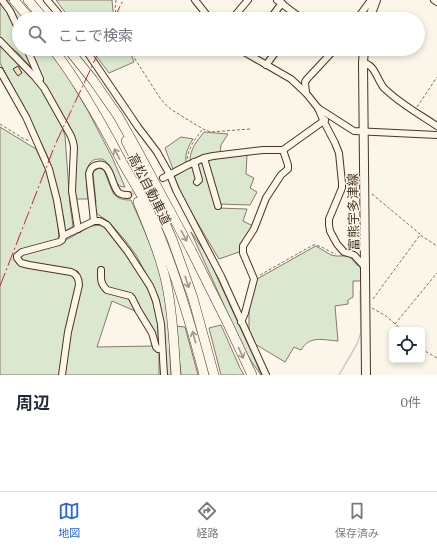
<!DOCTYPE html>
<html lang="ja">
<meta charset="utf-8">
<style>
body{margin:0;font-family:Literata,"Noto Sans JP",serif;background:#f6f6f7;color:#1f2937}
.controls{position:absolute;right:12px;bottom:12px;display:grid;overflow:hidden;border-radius:6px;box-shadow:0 2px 6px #0003}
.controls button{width:36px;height:36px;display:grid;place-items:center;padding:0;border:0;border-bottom:1px solid #e0e1e3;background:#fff;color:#1f2937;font:20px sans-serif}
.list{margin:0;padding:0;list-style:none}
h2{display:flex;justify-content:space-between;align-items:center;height:52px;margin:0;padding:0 16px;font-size:17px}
h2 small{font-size:13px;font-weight:400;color:#747a83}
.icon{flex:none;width:22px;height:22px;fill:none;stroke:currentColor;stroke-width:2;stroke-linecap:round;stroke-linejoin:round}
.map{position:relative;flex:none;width:437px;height:375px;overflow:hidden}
.search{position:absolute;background:#fff;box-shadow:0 2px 6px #0003;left:12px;right:12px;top:12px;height:44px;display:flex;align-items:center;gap:10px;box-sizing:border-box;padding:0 14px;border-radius:22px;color:#747a83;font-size:15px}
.sheet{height:116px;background:#fff}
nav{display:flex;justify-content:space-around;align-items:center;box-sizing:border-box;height:56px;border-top:1px solid #e0e1e3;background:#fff;font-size:11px;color:#747a83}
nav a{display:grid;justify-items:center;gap:2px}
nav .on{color:#2563eb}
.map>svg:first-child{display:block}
</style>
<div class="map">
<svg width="437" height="375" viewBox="0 0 437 375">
<rect width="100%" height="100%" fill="#fbf6e9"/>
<g fill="#dce7d0" stroke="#887966">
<path d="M0,0H10L25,19H19V49H48L67,75L88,111L112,157L125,187C113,187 113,171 107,163C106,161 104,160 102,159C97,159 93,159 90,163C84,170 87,190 88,199H75L73,134L69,125L49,92L35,72L19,54L0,38Z"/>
<polygon points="56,0 112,0 113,11 116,19 70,19"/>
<polygon points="0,44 9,52 43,91 61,124 65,136 70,205 73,226 64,232 64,220 52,169 47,155 29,117 0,63"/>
<polygon points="91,49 129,49 134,62 109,73"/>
<polygon points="0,127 36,149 47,172 55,199 58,225 59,241 66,240 91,226 101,225 106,228 129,257 147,288 152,299 157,319 159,344 157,343 133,295 102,287 130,298 135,311 112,301 97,347 153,346 159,352 159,375 0,375"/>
<path d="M204,132L228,134L221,145L220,153C209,154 200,156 190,161C190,149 197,141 204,132Z"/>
<path d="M181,137L193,139C188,147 185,153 186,162L173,169L165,148Z"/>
<polygon points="247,155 246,174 254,178 250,188 257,192 250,205 219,204 206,160"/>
<path d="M203,162L218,208L247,209L243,221L253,226L241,246L239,252L219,259C203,232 186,205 174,177L194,165Z"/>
<path d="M99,168L104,170L113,193C118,199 123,200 131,200C145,232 160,263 166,298C170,323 169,349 171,375H167L165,352L164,324L159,301L153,287L136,255L125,240L109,222L96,213L95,204L96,203L93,174L94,171Z"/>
<polygon points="191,232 207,255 256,362 261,375 251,361 241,343"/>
<path d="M316,246L331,255L336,256H349L358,266L359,265L361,270V281H353V297L348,300V304L335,306L338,341C323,340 310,335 301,350L294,347L285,362L255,344L249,332V304L257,279L312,248Z"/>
<polygon points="221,325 240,368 244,375 221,375 209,328"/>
<polygon points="176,326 185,327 198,375 181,375"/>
</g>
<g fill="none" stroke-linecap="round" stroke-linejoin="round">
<polyline stroke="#c9cecd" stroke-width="1.5" points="339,375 357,344 361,332 360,291"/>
</g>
<polygon fill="#ecdcbc" stroke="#4a3520" points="18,66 22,73 18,76 13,69"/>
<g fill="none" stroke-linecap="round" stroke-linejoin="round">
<polyline stroke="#d8cfc1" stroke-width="6" stroke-dasharray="6 3" stroke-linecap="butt" points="128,195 163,178"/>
<defs>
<g id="minor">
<polyline points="2,0 10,11 19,30"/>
<polyline points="47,0 63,19"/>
<polyline points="195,0 210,19"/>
<polyline points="277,0 302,19"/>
<polyline points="434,0 437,2"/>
<polyline points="232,19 248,0"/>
<polyline points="270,19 282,3"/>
<polyline points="357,19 371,0"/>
<polyline points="0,41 35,77 44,88 71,136 73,142 74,147 72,191 78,229"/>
<polyline points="27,49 40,79"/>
<polyline points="85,49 138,127 157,152 170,175 176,190 221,276 266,375"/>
<polyline points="239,49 291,79 306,93 318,108 354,131 437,135"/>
<path d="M363,63C375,64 377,80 384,88C399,103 419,114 437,126"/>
<polyline points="266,65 278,49"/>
<path d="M0,71L26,117L49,169L57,200L63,236L62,240L59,242L22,252L17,256V258L21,263L29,265L71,272C77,274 79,279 79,285L68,332L62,375"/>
<polyline points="306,93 305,82 307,79 335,49"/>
<polyline points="318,108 324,122 335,143 339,153 342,183 342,188 329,219 329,225 330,231 337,244 344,252 354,255 365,267"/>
<polyline points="204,158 218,206"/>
<polyline points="194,162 199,180 197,182"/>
<polyline points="163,178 188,165 204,158 213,156 263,150 283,150 325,120"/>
<path d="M94,221L89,174C90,169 92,166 97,165C112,161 111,187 119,193C122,195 125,195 128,195"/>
<polyline points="63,236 94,221 100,221 107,225 128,252 150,286 153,293 156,301 161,324 164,375"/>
<path d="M101,270C101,278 100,284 107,290L130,296L132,298L138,310L152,333L156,347L158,349H162"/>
<polyline points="241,322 245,313 254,279 243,253 243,246 254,229 266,198 281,175 288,169 288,165 283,150"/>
</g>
<g id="major">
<polyline points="369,19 376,0"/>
<polyline points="364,49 363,63 366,375"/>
</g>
<g id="highway">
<polyline points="14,0 30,19"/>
<polyline points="28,0 44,19"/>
<path d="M53,49C79,83 100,120 120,158C128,174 139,189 147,206C172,260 189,317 204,375"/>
<polyline points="68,49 93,80 118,116 136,148 191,250 228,324 252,375"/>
<polyline points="126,141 144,176 172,239 193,298 214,375"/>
<path d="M138,202C149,229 161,257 167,286C173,315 174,346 176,375"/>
</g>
</defs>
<use href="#minor" stroke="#4a3520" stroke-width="8"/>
<use href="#major" stroke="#4a3520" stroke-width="10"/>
<use href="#highway" stroke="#4a3520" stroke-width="10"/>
<g stroke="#7f6f5c" stroke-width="1" stroke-dasharray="3 2" stroke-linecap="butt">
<polyline points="116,0 115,9 118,19"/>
<polyline points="131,49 135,59 160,98 165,104 172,110 203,129 211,132 250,129"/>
<polyline points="417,107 437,77"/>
<polyline points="0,124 24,139 30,141"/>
<path d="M187,159C189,147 195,139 202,130"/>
<polyline points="372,194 420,234"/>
<path d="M260,275L313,245C322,245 328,252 336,254"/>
<polyline points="373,299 389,277 420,235 437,246"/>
<polyline points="372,308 386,316 402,330"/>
<polyline points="395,324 437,273"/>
<polyline points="422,348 428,353 437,358"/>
</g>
<use href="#minor" stroke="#fbf6e9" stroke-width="6"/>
<use href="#major" stroke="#fbf6e9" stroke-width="8"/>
<use href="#highway" stroke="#fbf6e9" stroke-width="9"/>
<g stroke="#c62828" stroke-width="1" stroke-dasharray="14 3 2 3" stroke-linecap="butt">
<polyline points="114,19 123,0"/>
<polyline points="0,286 55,145 100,49"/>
</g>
</g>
<defs><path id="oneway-shaft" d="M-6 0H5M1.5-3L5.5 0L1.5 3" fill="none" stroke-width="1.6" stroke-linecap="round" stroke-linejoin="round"/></defs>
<g stroke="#a29684">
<use href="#oneway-shaft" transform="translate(117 154) rotate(-118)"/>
<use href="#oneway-shaft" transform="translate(184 236) rotate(62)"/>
<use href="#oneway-shaft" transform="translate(187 282) rotate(72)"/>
<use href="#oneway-shaft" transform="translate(194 337) rotate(-105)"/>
<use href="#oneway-shaft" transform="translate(241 353) rotate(66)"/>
</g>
<g text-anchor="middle" stroke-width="3" stroke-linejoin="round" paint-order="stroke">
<g font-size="13" fill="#4a3520" stroke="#fbf6e9">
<text transform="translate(150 189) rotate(63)" y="5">高松自動車道</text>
<text transform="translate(353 212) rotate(-91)" y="5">富熊宇多津線</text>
</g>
</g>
</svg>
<div class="controls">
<button><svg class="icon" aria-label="locate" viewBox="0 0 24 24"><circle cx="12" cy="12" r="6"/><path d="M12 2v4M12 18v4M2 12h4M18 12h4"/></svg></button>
</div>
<div class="search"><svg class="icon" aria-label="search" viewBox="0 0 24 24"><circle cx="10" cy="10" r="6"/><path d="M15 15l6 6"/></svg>ここで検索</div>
</div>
<section class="sheet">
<h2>周辺<small>0件</small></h2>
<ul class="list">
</ul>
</section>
<nav>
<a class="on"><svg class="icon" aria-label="map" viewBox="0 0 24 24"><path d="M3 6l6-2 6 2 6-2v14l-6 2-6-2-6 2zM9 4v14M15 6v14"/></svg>地図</a>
<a><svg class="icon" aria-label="directions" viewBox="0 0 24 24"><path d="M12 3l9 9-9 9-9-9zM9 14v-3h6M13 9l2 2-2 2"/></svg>経路</a>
<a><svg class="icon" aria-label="saved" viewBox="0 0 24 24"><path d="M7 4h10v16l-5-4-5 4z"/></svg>保存済み</a>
</nav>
